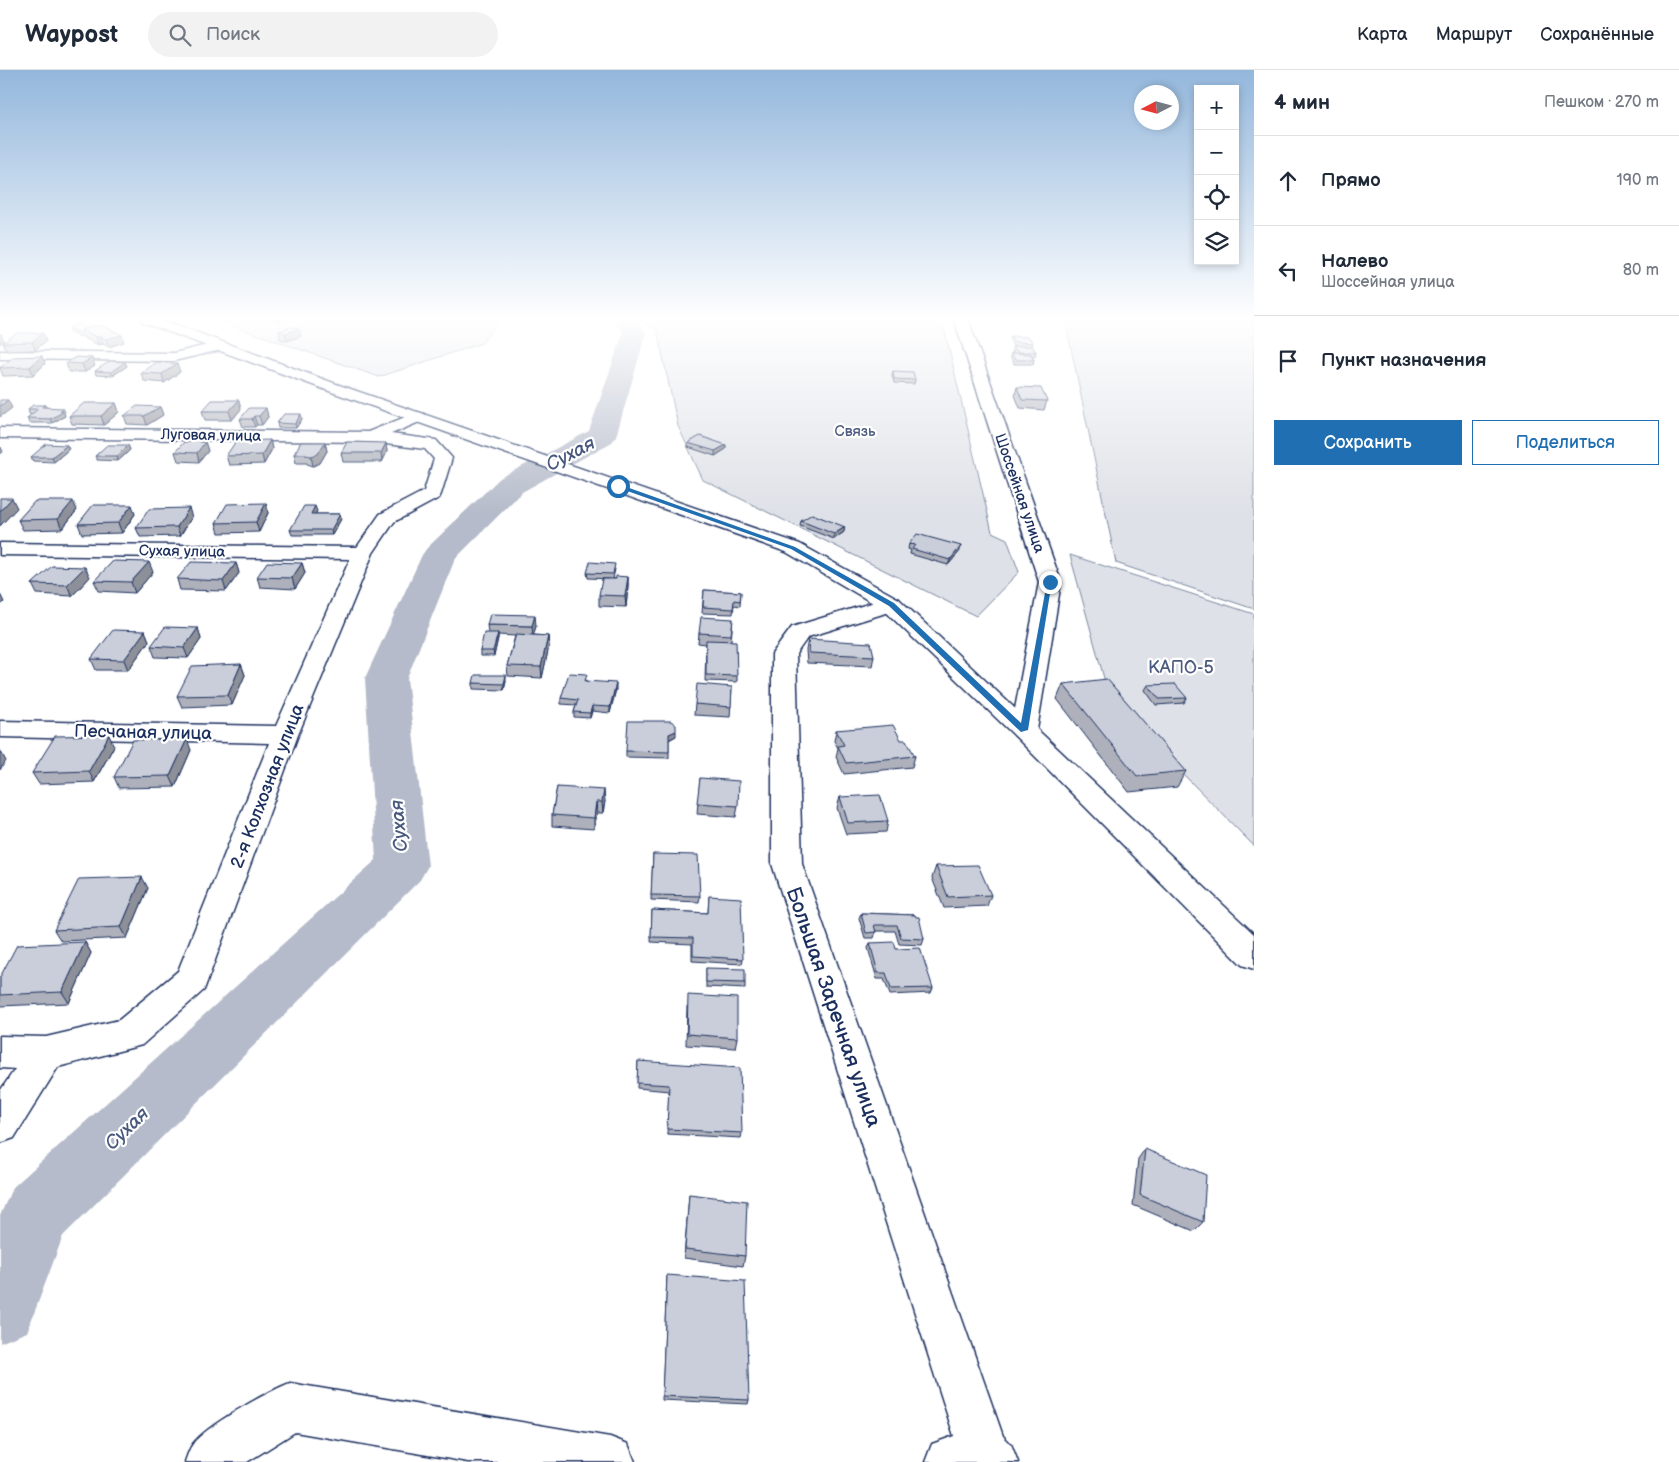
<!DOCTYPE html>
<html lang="ru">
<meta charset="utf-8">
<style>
body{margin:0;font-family:"Balsamiq Sans",sans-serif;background:#f2f2f3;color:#1f2937}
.controls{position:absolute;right:15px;top:15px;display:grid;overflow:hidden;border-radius:0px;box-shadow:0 2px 8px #0003}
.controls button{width:45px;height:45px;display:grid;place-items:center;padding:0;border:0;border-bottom:1px solid #e0e1e3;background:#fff;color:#1f2937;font:25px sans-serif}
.compass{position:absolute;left:1134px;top:15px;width:45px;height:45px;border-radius:50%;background:#fff;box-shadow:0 2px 8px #0003;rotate:264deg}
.stop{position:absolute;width:15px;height:15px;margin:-11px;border:4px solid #1f6fb2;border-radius:50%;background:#fff}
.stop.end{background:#1f6fb2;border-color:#fff;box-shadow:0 1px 5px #0008}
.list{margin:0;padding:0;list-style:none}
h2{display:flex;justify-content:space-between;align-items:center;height:65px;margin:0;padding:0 20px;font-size:21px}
h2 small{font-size:16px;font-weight:400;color:#747a83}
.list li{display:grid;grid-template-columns:32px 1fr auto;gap:15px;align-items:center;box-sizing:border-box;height:90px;padding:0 20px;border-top:1px solid #e0e1e3}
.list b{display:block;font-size:19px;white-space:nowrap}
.list p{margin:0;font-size:16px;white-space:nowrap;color:#747a83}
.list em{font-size:16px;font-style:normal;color:#747a83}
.actions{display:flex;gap:10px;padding:15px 20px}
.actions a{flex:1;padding:11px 0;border:1px solid #1f6fb2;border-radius:0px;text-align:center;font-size:18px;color:#1f6fb2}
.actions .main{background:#1f6fb2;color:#fff}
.icon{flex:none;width:28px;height:28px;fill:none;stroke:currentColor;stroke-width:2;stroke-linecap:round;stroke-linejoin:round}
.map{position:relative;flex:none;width:1254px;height:1392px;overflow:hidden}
header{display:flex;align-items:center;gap:30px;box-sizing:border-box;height:70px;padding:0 25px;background:#fff;border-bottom:1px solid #e0e1e3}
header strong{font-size:24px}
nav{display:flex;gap:28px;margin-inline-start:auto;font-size:18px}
.search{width:350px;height:45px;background:#f2f2f3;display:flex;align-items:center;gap:12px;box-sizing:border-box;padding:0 18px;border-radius:28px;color:#747a83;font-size:19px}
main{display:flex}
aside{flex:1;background:#fff}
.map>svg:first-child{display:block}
</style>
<header>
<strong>Waypost</strong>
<div class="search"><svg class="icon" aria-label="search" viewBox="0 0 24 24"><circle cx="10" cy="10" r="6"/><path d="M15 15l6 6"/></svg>Поиск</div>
<nav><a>Карта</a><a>Маршрут</a><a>Сохранённые</a></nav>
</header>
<main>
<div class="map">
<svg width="1254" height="1392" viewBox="0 0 1254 1392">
<rect width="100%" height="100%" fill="#fff"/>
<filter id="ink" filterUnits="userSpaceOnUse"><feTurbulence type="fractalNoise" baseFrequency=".02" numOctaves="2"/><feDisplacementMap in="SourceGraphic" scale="10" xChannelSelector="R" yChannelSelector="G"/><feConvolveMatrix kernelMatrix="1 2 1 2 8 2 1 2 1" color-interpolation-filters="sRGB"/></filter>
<g filter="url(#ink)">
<g fill="#dee1e7" stroke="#7c88a2">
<polygon points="213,249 500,249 482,273 379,307"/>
<polygon points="639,249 942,249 992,462 1007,469 1019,502 976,546 703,410 678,356 657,260"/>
<polygon points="1065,249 1254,249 1254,539 1116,493"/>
<polygon points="1070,485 1254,544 1254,776 1110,630"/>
</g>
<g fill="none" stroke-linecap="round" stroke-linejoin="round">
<polygon fill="#b5bbca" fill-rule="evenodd" points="613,249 636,249 646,263 616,366 612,372 522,422 455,489 407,608 428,796 420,810 63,1166 27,1262 0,1273 0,1146 12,1118 376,790 365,608 422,485 427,478 500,408 589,361 623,263"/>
<defs>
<g id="minor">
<polygon points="954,249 968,249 1061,512 1037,660 1033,666 1024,668 1015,666 1011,660 1039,512"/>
<polygon points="220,272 227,276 225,279 174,291 0,289 0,281 174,283"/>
<polygon points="418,342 424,344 426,347 424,350 391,364 436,370 452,388 441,424 439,428 394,452 373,483 298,665 204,920 142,975 58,997 14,1068 0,1073 0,1021 15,999 0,998 0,966 46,967 119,950 178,901 269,673 0,667 0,651 276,656 350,489 0,485 0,473 357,477 380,444 424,421 434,389 425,379 370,372 0,368 0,358 368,362"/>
<polygon points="891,527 899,529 902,534 899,539 808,567 796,584 802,794 1003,1366 1011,1374 1018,1392 925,1392 932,1374 954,1366 772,794 772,584 792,557"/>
<path d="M290,1313L610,1367L628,1374L635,1392H468L295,1362L247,1392H185C187,1386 189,1379 193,1374C207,1355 267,1322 290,1313Z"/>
</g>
<polygon id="major" points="141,249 160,249 339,315 800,474 899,529 1254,864 1254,899 1242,895 1015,666 883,539 786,482 329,321 142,252"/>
</defs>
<use href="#minor" stroke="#1b2f5e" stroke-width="3"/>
<use href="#major" stroke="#1b2f5e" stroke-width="3"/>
<use href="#minor" fill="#fff" fill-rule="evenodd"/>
<use href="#major" fill="#fff" fill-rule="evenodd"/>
</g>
<g fill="#aeb1bb" stroke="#1b2f5e">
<polygon points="272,249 288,249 279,252"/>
<polygon points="83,251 124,272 109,277 103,274 98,275 84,268 83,266 81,267 70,262 69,258"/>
<polygon points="279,261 301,266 287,271 280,269"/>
<polygon points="43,263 46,271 35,280 7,281 3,273"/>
<polygon points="1011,266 1033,273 1032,276 1036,282 1035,286 1032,286 1034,290 1033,294 1014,294 1010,287 1011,283 1014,284 1012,280 1013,276 1010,270"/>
<polygon points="76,287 95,296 85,302 69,302 66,293"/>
<polygon points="125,292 127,296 112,306 96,305 95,301"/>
<polygon points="45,294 33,305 3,306 0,298 0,297"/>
<polygon points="177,294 180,302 164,313 144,311 141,303"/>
<polygon points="893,301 915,310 914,314 894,313 892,305"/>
<polygon points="1017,317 1047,331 1044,340 1020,338 1015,325"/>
<polygon points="116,333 119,342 104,355 72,354 69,346"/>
<polygon points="45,335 46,337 65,342 64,343 65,346 52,353 29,353 27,348 33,344 29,344 28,339"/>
<polygon points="160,337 163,345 147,355 127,354 124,346"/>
<polygon points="266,338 268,347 262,355 257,355 255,357 243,357 240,349"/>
<polygon points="241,339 232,350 205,350 202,341"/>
<polygon points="302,349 296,358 278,358 277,353"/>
<polygon points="270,370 272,379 264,394 229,395 226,386"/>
<polygon points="203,372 205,372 208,381 199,392 178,391 175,382"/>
<polygon points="325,372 327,381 320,393 313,396 307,394 307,393 296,393 294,384"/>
<polygon points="386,373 387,382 382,392 343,392 341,383"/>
<polygon points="688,373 726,379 715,386 688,377"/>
<polygon points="128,375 130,380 118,391 97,390 95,386"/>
<polygon points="69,379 54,392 33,391 31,387"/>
<polygon points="266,433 268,443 259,462 219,463 216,453"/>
<polygon points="77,440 62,459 23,460 18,450"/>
<polygon points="317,441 315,444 340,444 341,449 332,465 292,465 290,460"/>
<polygon points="135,444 122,463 82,464 78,454"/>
<polygon points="192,447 180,466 140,467 136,458"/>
<polygon points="801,451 844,462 834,469 800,456"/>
<polygon points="909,474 960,481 948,495 910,484 911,480 908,479"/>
<polygon points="236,493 239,503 226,521 180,520 177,509"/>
<polygon points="302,493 305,503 295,519 260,517 257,507"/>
<polygon points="615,499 613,509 628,507 628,517 626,537 599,536 599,525 610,509 588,508 587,503"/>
<polygon points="153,502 135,523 99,521 94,511"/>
<polygon points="90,507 72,526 37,524 32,514"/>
<polygon points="704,520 741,522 740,536 734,535 733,544 702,543"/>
<polygon points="733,549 731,571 737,606 737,612 705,611 706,574 698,573 699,563"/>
<polygon points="487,555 536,556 533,565 548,566 549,576 542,608 508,606 507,596 515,566 498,565 498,568 494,586 480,586 480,581 488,563"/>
<polygon points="198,558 201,569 188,588 155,587 151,576"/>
<polygon points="145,561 149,571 128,600 96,600 91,589"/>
<polygon points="808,569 874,586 872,596 807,593 806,580"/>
<polygon points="241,594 245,605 232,635 182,637 177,626"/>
<polygon points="587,610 587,611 616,619 610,643 592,641 590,648 574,647 574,642 576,635 561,634 561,628"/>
<polygon points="506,611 504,620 473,619 473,613"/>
<polygon points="1063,614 1186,701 1177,717 1129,722 1057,629"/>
<polygon points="1148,615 1187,628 1184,633 1156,635 1145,620"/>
<polygon points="732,617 730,647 694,645 695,634"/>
<polygon points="836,660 901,670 915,686 912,697 844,704 836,687 838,678 834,671"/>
<polygon points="676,666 669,670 669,688 626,687 626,681"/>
<polygon points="114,676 94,712 39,714 32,703"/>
<polygon points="191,680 175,717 119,718 114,707"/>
<polygon points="700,708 738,736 736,747 697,744"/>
<polygon points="557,717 605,731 603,743 597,743 594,759 552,756 552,745"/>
<polygon points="840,727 888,751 886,762 846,764 837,738"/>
<polygon points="653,784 700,826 699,832 651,830"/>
<polygon points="936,796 991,825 987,836 944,838 932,808"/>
<polygon points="148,818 127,868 61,871 54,860"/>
<polygon points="709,826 743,889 742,894 692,891 692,874 651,872 652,840 708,843"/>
<polygon points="861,843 915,845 924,869 922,875 899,874 895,861 876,861 874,868 865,868 859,848"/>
<polygon points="85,872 91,883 69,933 0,936 0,907"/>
<polygon points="870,873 896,879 933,918 931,923 890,925 884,909 877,909 868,878"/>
<polygon points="706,898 745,913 745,919 706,917"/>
<polygon points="687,936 737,968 735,978 686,975"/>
<polygon points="638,991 742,1063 741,1068 667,1064 669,1021 637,1018"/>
<polygon points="1145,1079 1203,1152 1194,1161 1133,1135 1138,1089"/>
<polygon points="689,1124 745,1186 743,1196 684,1188"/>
<polygon points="667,1205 749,1330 748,1334 662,1330"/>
</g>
<g fill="#8d9099" stroke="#1b2f5e">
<polygon points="278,249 288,249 279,252"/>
<polygon points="299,259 301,266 287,271 285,263"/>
<polygon points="1,263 4,271 0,274 0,264"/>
<polygon points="43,263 46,271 35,280 32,272"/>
<polygon points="122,265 124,272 109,277 106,269"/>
<polygon points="101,266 103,274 98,275 96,267"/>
<polygon points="42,286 45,294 33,305 30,297"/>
<polygon points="92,288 95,296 85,302 82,294"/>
<polygon points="125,292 127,296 112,306 111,302"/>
<polygon points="177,294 180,302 164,313 162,304"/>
<polygon points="8,330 12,338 0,347 0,336"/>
<polygon points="239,330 241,339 232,350 229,341"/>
<polygon points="116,333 119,342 104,355 101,346"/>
<polygon points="160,337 163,345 147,355 144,346"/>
<polygon points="63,338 65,342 64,343 65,346 52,353 50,349"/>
<polygon points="266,338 268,347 262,355 259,346"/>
<polygon points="301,344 302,349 296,358 295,354"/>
<polygon points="254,346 257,355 255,357 252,349"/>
<polygon points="202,368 204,374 205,372 208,381 199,392 197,383 199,372"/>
<polygon points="270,370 272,379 264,394 262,385"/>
<polygon points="325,372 327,381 320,393 313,396 311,386"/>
<polygon points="386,373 387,382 382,392 381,383"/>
<polygon points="67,375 69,379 54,392 52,387"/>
<polygon points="128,375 130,380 118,391 117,386"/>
<polygon points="726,375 726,379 715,386 715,381"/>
<polygon points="1,377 3,382 0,384 0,378"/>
<polygon points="12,428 17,438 0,456 0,441"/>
<polygon points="73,431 77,440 62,459 58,449"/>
<polygon points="266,433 268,443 259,462 256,452"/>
<polygon points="132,435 135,444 122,463 118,453"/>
<polygon points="315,436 317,441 312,449 311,444"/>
<polygon points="189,438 192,447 180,466 177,457"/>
<polygon points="340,444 341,449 332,465 331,460"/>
<polygon points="845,457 844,462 834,469 834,464"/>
<polygon points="961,476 960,481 948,495 950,490"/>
<polygon points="149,492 153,502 135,523 131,512"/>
<polygon points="236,493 239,503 226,521 223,511"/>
<polygon points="302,493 305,503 295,519 292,508"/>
<polygon points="85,497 90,507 72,526 67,515"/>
<polygon points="628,507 628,517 626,537 625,526"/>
<polygon points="0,524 4,532 0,536"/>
<polygon points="535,545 536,556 533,567 532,556"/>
<polygon points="198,558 201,569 188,588 184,578"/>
<polygon points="145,561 149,571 128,600 124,590"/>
<polygon points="498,563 498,568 494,586 493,581"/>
<polygon points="548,566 549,576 542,608 541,597"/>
<polygon points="241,594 245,605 232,635 228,625"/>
<polygon points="506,605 506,611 504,620 504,614"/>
<polygon points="616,613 616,619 610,643 610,637"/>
<polygon points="592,636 592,641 590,648 590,643"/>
<polygon points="676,661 676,666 668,670 669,664"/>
<polygon points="109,665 114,676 94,712 89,701"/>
<polygon points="187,669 191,680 175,717 170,706"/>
<polygon points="0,680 6,691 0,700"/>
<polygon points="604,720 605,731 603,743 602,732"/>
<polygon points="596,732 597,743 594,759 594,748"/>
<polygon points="142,807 148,818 127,868 121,857"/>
<polygon points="85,872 91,883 69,933 62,922"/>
</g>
<g fill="#caceda" stroke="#1b2f5e">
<polygon points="83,251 96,257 81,260 82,262 80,263 69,258"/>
<polygon points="101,255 122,265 106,269 101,266 96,267 81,260"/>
<polygon points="292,257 299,259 285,263 279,261"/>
<polygon points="16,263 43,263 32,272 3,273"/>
<polygon points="1011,266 1029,267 1033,273 1014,272"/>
<polygon points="1013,276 1032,276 1036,282 1017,282"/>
<polygon points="1011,283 1031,284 1034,290 1015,290"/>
<polygon points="42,286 30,297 0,298 13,287"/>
<polygon points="76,287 92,288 82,294 66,293"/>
<polygon points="110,291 125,292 111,302 95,301"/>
<polygon points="157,292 177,294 162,304 141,303"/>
<polygon points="893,301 913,302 915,310 894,309"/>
<polygon points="1017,317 1041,318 1047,331 1022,330"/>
<polygon points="0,330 8,330 0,336"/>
<polygon points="212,330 239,330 229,341 202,341"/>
<polygon points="84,333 116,333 101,346 69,346"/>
<polygon points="33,335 45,335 42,337 63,338 60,341 63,342 50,349 27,348 38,339 28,339"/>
<polygon points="137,336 160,337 144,346 124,346"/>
<polygon points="249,338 266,338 259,346 254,346 252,349 240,349"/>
<polygon points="284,344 301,344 295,354 277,353"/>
<polygon points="700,366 726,375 715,381 688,373"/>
<polygon points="194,368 202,368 199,372 205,372 197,383 175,382 184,372 190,372"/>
<polygon points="270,370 262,385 226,386 236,371"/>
<polygon points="301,372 325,372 318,384 311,386 305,385 305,384 294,384"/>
<polygon points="347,372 386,373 381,383 341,383"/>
<polygon points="46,374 67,375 52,387 31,387"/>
<polygon points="107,375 128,375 117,386 95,386"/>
<polygon points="0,428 12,428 0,441"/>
<polygon points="35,431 73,431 58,449 18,450"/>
<polygon points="266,433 256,452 216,453 227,434"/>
<polygon points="93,435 132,435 118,453 78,454"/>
<polygon points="304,436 315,436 311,444 340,444 331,460 290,460"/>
<polygon points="189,438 177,457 136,458 149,439"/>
<polygon points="812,444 845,457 834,464 801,451"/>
<polygon points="917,464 961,476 950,490 912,479 915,475 909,474"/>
<polygon points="113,491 149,492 131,512 94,511"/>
<polygon points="191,492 236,493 223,511 177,509"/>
<polygon points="267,492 302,493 292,508 257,507"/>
<polygon points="590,492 615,494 613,504 587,503"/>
<polygon points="52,496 85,497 67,515 32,514"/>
<polygon points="616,506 628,507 625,526 599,525 602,509 616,509"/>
<polygon points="704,520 741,522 740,531 734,530 733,539 703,537"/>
<polygon points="490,544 535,545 532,556 487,555"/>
<polygon points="701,547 733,549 731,565 699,563"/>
<polygon points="165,557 198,558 184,578 151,576"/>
<polygon points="113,560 145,561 124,590 91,589"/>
<polygon points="484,563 498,563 493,581 480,581"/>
<polygon points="516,564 548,566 541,597 507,596"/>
<polygon points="808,569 871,573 874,586 809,583"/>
<polygon points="706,570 736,571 737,606 706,605"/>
<polygon points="241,594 228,625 177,626 192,596"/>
<polygon points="569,603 587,604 585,611 616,613 610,637 592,636 590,643 574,642 578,630 561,628"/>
<polygon points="475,605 506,605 504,614 473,613"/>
<polygon points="1107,609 1186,701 1137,706 1063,614"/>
<polygon points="697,614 732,617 731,637 695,634"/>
<polygon points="1175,614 1187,628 1159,629 1148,615"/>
<polygon points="628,651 671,651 676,655 676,661 669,664 669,682 626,681"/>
<polygon points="893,655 901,670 906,670 915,686 846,693 838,676 844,675 836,660"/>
<polygon points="109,665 89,701 32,703 55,666"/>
<polygon points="187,669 170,706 114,707 133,670"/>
<polygon points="700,708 739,711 738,736 697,733"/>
<polygon points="557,717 604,720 602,732 596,732 594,748 552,745"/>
<polygon points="880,725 888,751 848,753 840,727"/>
<polygon points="653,784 698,785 700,826 651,825"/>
<polygon points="978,795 991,825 948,827 936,796"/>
<polygon points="142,807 121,857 54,860 79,809"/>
<polygon points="709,826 741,828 743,889 693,886 693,868 651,867 652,840 708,843"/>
<polygon points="861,843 915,845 916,847 919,847 924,869 901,868 897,855 874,855 876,862 866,863"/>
<polygon points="85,872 62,922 0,925 0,907 17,875"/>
<polygon points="894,872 896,879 920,878 933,918 891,919 886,903 878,903 870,873"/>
<polygon points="706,898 745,899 745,913 706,912"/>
<polygon points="688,925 737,928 737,968 687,964"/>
<polygon points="638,991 740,998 742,1063 667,1059 669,1015 637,1013"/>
<polygon points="1145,1079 1206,1105 1203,1152 1140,1125"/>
<polygon points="689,1124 747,1131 745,1186 685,1179"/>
<polygon points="667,1205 745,1211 749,1330 662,1326"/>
</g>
</g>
<linearGradient id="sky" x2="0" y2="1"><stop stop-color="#93b7dc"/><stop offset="0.56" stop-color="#fff"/><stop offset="1" stop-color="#fff" stop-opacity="0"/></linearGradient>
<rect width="1254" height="444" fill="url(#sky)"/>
<polygon fill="#1f6fb2" points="618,414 795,477 894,533 1021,653 1047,512 1052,511 1028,660 1021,662 889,536 791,479 616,417"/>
<g text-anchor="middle" stroke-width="4.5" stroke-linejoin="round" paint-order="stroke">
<g font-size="15" fill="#4c5c80" stroke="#fff">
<text x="855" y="366">Связь</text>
</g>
<g font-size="15" fill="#1b2f5e" stroke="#fff">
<text transform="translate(211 365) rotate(1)" y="5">Луговая улица</text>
<text transform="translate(1020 423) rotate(71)" y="5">Шоссейная улица</text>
<text transform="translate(182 481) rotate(1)" y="5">Сухая улица</text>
</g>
<g font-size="18" fill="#4c5c80" stroke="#fff">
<text x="1181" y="603">КАПО-5</text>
</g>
<g font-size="18" fill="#1b2f5e" stroke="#fff">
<text transform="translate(143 662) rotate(1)" y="6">Песчаная улица</text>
<text transform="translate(267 716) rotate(-69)" y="6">2-я Колхозная улица</text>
</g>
<g font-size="19" font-style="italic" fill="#49597e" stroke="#fff">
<text transform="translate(570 383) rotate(-28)" y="7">Сухая</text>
<text transform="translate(398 756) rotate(-95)" y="7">Сухая</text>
<text transform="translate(126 1058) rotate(-44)" y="7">Сухая</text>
</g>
<g font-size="21" fill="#1b2f5e" stroke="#fff">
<text transform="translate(834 937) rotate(71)" y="7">Большая Заречная улица</text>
</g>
</g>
</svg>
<div class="controls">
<button>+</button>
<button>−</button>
<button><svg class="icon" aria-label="locate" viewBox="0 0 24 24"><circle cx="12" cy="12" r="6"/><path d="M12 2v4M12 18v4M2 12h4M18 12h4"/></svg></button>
<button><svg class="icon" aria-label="layers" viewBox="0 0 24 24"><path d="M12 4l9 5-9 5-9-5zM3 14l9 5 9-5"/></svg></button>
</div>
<svg class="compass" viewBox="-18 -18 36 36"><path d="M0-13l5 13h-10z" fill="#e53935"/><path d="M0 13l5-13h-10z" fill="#747a83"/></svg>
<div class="stop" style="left:618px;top:416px"></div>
<div class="stop end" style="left:1050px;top:512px"></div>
</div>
<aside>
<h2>4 мин<small>Пешком · 270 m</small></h2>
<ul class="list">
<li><svg class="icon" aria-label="ahead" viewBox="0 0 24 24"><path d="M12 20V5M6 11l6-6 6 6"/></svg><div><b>Прямо</b></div><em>190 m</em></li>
<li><svg class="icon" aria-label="left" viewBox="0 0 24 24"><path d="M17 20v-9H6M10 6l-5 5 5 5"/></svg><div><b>Налево</b><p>Шоссейная улица</p></div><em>80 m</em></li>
<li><svg class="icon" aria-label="arrive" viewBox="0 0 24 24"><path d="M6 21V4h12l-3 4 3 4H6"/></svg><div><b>Пункт назначения</b></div></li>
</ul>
<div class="actions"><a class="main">Сохранить</a><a>Поделиться</a></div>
</aside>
</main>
